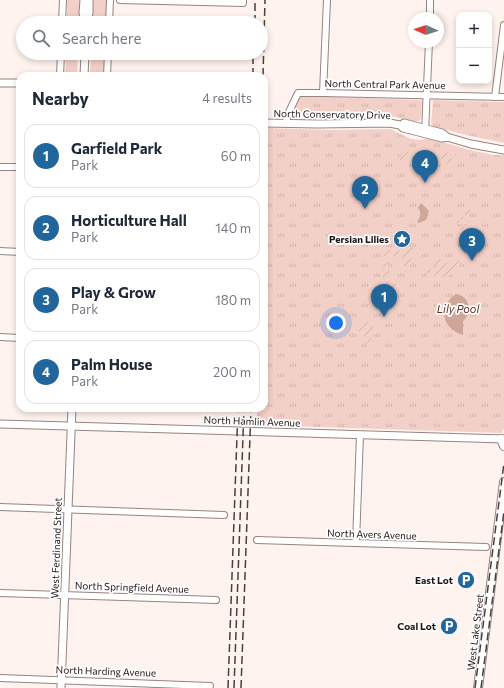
<!DOCTYPE html>
<meta charset="utf-8">
<style>
body{margin:0;font-family:Commissioner,sans-serif;background:#f6f6f7;color:#1f2937}
.controls{position:absolute;right:12px;top:12px;display:grid;overflow:hidden;border-radius:8px;box-shadow:0 2px 6px #0003}
.controls button{width:36px;height:36px;display:grid;place-items:center;padding:0;border:0;border-bottom:1px solid #e0e1e3;background:#fff;color:#1f2937;font:20px sans-serif}
.compass{position:absolute;left:408px;top:12px;width:36px;height:36px;border-radius:50%;background:#fff;box-shadow:0 2px 6px #0003;rotate:273deg}
.you{position:absolute;left:336px;top:323px;width:14px;height:14px;margin:-10px;border:3px solid #fff;border-radius:50%;background:#1a73e8;box-shadow:0 0 0 6px #1a73e833}
.badge{display:grid;place-items:center;width:26px;height:26px;border-radius:50%;background:#20669b;color:#fff;font-size:13px;font-weight:700}
.pin{position:absolute;translate:-50% -33px;filter:drop-shadow(0 1px 2px #0008)}
.pin::after{content:'';position:absolute;top:21px;width:14px;height:12px;background:inherit;clip-path:polygon(0 0,100% 0,50% 100%)}
.list{margin:0;padding:0;list-style:none}
h2{display:flex;justify-content:space-between;align-items:center;height:52px;margin:0;padding:0 16px;font-size:17px}
h2 small{font-size:13px;font-weight:400;color:#747a83}
.list li{display:grid;grid-template-columns:26px 1fr auto;gap:12px;align-items:center;box-sizing:border-box;height:64px;margin:0 8px 8px;padding:0 8px;border:1px solid #e0e1e3;border-radius:12px}
.list b{display:block;font-size:15px;white-space:nowrap}
.list p{margin:0;font-size:13px;white-space:nowrap;color:#747a83}
.list em{font-size:13px;font-style:normal;color:#747a83}
.icon{flex:none;width:22px;height:22px;fill:none;stroke:currentColor;stroke-width:2;stroke-linecap:round;stroke-linejoin:round}
.map{position:relative;flex:none;width:504px;height:688px;overflow:hidden}
.search{position:absolute;background:#fff;box-shadow:0 2px 6px #0003;left:16px;top:16px;width:252px;height:44px;display:flex;align-items:center;gap:10px;box-sizing:border-box;padding:0 14px;border-radius:22px;color:#747a83;font-size:15px}
.panel{position:absolute;background:#fff;box-shadow:0 2px 6px #0003;left:16px;top:72px;width:252px;height:340px;border-radius:12px}
.map>svg:first-child{display:block}
</style>
<div class="map">
<svg width="504" height="688" viewBox="0 0 504 688">
<defs>
<pattern id="park-tufts" width="24" height="20" patternUnits="userSpaceOnUse"><rect width="24" height="20" fill="#f3d0c7"/><path d="M3 7l-1-3M5 7V3M7 7l1-3M15 17l-1-3M17 17v-4M19 17l1-3" fill="none" stroke="#d0b2aa"/></pattern>
<pattern id="garden-furrows" width="10" height="10" patternUnits="userSpaceOnUse"><rect width="10" height="10" fill="#f3d0c7"/><path d="M-1 1l2-2M0 10L10 0M9 11l2-2" fill="none" stroke="#d0b2aa"/></pattern>
</defs>
<rect width="100%" height="100%" fill="#fff3ef"/>
<g fill="#f3d0c7">
<polygon points="67,0 80,0 79,23 67,23"/>
<polygon points="93,0 107,0 106,23 92,23"/>
<polygon points="66,53 78,53 77,76 65,76"/>
<polygon points="91,53 106,53 105,76 90,76"/>
</g>
<g fill="url(#park-tufts)">
<path d="M303,96L421,100L422,102L421,118L420,120C415,124 398,117 390,116C358,114 325,120 293,116L292,111L300,98Z"/>
<polygon points="433,100 504,102 504,143 462,134 433,126 431,123"/>
<polygon points="267,128 328,130 390,129 411,139 420,140 429,138 470,150 494,155 504,155 504,428 502,433 257,425 257,408 264,408 264,225"/>
</g>
<g fill="url(#garden-furrows)">
<polygon points="405,150 413,156 421,159 406,158 406,161 400,161 401,152"/>
<polygon points="454,152 457,155 452,155 451,161 455,163 454,166 448,166 448,163 445,163 445,159 429,159 439,156 443,153"/>
<polygon points="469,209 471,212 468,216 469,221 468,222 465,221 463,223 469,225 470,228 466,228 464,226 462,229 461,230 460,228 462,224 458,224 457,221 461,221 460,218 461,216 466,218 465,211"/>
<polygon points="410,247 418,248 417,253 412,256 410,264 406,272 404,269 404,258 389,256 388,265 389,267 388,284 392,285 396,284 397,286 393,294 382,293 384,250 399,251 399,253 405,253 405,251 408,251 410,249"/>
<polygon points="437,259 446,260 446,263 450,263 450,260 459,260 459,269 447,277 442,277 433,275 428,278 426,276 428,269 436,269 437,266 432,266 432,264 436,264"/>
<path d="M364,319L375,329L371,337L374,342L373,347L367,351C368,340 366,335 357,329L359,324Z"/>
</g>
<g fill="#d0a59a">
<path d="M421,203L429,211L426,220L419,223L417,222C420,218 422,213 418,208Z"/>
<path d="M456,294C470,296 473,313 463,321V335C442,329 437,306 456,294Z"/>
</g>
<g fill="none" stroke-linecap="round" stroke-linejoin="round">
<defs>
<g id="minor">
<polyline points="120,0 243,3 243,0"/>
<polyline points="430,18 430,0"/>
<polyline points="62,23 63,0"/>
<polyline points="109,23 110,0"/>
<polyline points="60,76 61,53"/>
<polyline points="107,76 108,53"/>
<polyline points="323,93 327,0"/>
<polyline points="495,97 504,25"/>
<polyline points="286,123 288,114 298,93 323,93 504,97"/>
<polyline points="425,132 429,42"/>
<polyline points="0,167 20,167"/>
<polyline points="0,251 20,252"/>
<polyline points="0,337 20,338"/>
<polyline points="0,507 224,515"/>
<polyline points="257,540 486,547"/>
<polyline points="356,543 360,435"/>
<polyline points="0,593 216,600"/>
<polyline points="0,678 210,686"/>
</g>
<g id="tertiary">
<polyline points="84,0 83,13 85,22"/>
<polyline points="86,23 89,13 89,0"/>
<polyline points="84,76 85,53"/>
<polyline points="0,83 20,83"/>
<polyline points="264,123 318,124 389,123 400,125 403,128 442,138 447,137 471,144 504,150"/>
<polyline points="404,123 442,133 447,137"/>
<polyline points="0,424 504,439"/>
<polyline points="61,688 72,408"/>
</g>
<g id="secondary">
<polyline points="501,439 504,446"/>
<polyline points="478,688 504,482"/>
</g>
</defs>
<use href="#minor" stroke="#96847f" stroke-width="8"/>
<use href="#tertiary" stroke="#96847f" stroke-width="9"/>
<use href="#secondary" stroke="#96847f" stroke-width="10"/>
<use href="#minor" stroke="#fff" stroke-width="6"/>
<use href="#tertiary" stroke="#fff" stroke-width="7"/>
<use href="#secondary" stroke="#fff" stroke-width="8"/>
<g stroke="#48403e" stroke-width="1.5" stroke-dasharray="8 4" stroke-linecap="butt">
<polyline points="255,23 255,0"/>
<polyline points="253,76 253,53"/>
<polyline points="263,76 265,0"/>
<polyline points="228,688 238,408"/>
<polyline points="234,688 244,408"/>
<polyline points="241,688 251,408"/>
<polyline points="475,688 504,463"/>
<polyline points="481,688 504,511"/>
</g>
</g>
<defs>
<symbol id="sight-disc" viewBox="-11 -11 22 22"><circle r="9.5" fill="#20669b" stroke="#fff"/><path d="M0-6L1.8-2.2L6-1.7L2.9 1.2L3.7 5.4L0 3.3L-3.7 5.4L-2.9 1.2L-6-1.7L-1.8-2.2Z" fill="#fff"/></symbol>
<symbol id="parking-disc" viewBox="-11 -11 22 22"><circle r="9.5" fill="#20669b" stroke="#fff"/><path d="M-3.5-5.5H1a3.5 3.5 0 0 1 0 7H-1V5.5H-3.5ZM-1-3.4V-.6H.8a1.4 1.4 0 0 0 0-2.8Z" fill="#fff"/></symbol>
</defs>
<g fill-rule="evenodd">
<use href="#sight-disc" x="392" y="229" width="20" height="20"/>
<use href="#parking-disc" x="456" y="570" width="20" height="20"/>
<use href="#parking-disc" x="439" y="616" width="20" height="20"/>
</g>
<g text-anchor="middle" stroke-width="3.5" stroke-linejoin="round" paint-order="stroke">
<g font-size="10" fill="#1d1614" stroke="#fff">
<text transform="translate(385 84) rotate(1)" y="4">North Central Park Avenue</text>
<text transform="translate(332 114) rotate(1)" y="4">North Conservatory Drive</text>
<text transform="translate(252 421) rotate(2)" y="4">North Hamlin Avenue</text>
<text transform="translate(372 534) rotate(2)" y="4">North Avers Avenue</text>
<text transform="translate(56 548) rotate(-88)" y="4">West Ferdinand Street</text>
<text transform="translate(132 587) rotate(2)" y="4">North Springfield Avenue</text>
<text transform="translate(475 632) rotate(-83)" y="4">West Lake Street</text>
<text transform="translate(106 671) rotate(2)" y="4">North Harding Avenue</text>
</g>
<g font-size="10" font-weight="bold" fill="#1d1614" stroke="#fff" text-anchor="end">
<text x="389" y="243">Persian Lilies</text>
<text x="453" y="584">East Lot</text>
<text x="436" y="630">Coal Lot</text>
</g>
<g font-size="11" font-style="italic" fill="#60291c" stroke="#fff">
<text x="458" y="313">Lily Pool</text>
</g>
</g>
</svg>
<div class="controls">
<button>+</button>
<button>−</button>
</div>
<svg class="compass" viewBox="-18 -18 36 36"><path d="M0-13l5 13h-10z" fill="#e53935"/><path d="M0 13l5-13h-10z" fill="#747a83"/></svg>
<div class="you"></div>
<div class="pin badge" style="left:384px;top:317px">1</div>
<div class="pin badge" style="left:365px;top:209px">2</div>
<div class="pin badge" style="left:472px;top:261px">3</div>
<div class="pin badge" style="left:425px;top:183px">4</div>
<div class="search"><svg class="icon" aria-label="search" viewBox="0 0 24 24"><circle cx="10" cy="10" r="6"/><path d="M15 15l6 6"/></svg>Search here</div>
<section class="panel">
<h2>Nearby<small>4 results</small></h2>
<ul class="list">
<li><span class="badge">1</span><div><b>Garfield Park</b><p>Park</p></div><em>60 m</em></li>
<li><span class="badge">2</span><div><b>Horticulture Hall</b><p>Park</p></div><em>140 m</em></li>
<li><span class="badge">3</span><div><b>Play &amp; Grow</b><p>Park</p></div><em>180 m</em></li>
<li><span class="badge">4</span><div><b>Palm House</b><p>Park</p></div><em>200 m</em></li>
</ul>
</section>
</div>
